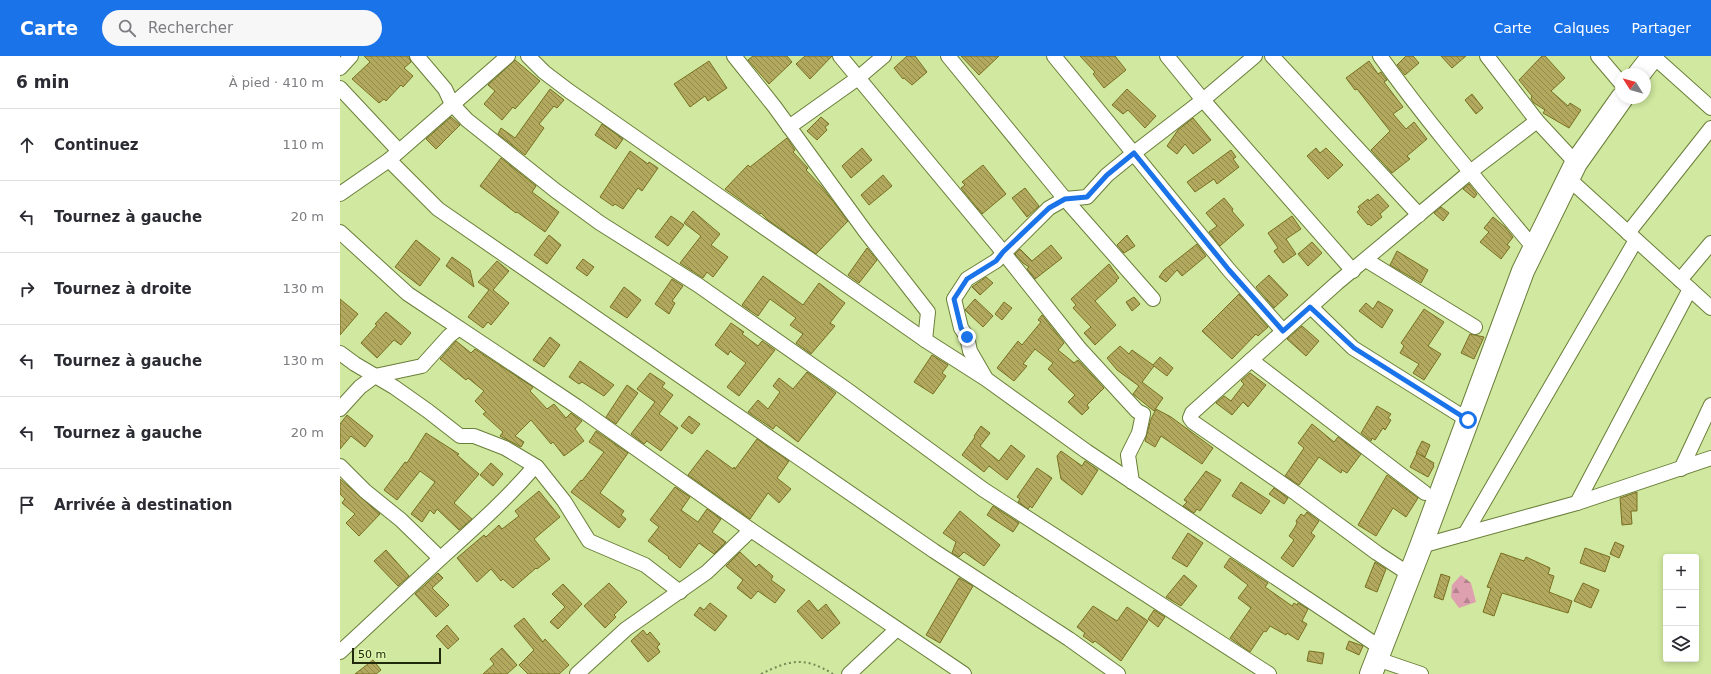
<!DOCTYPE html>
<html lang="fr">
<meta charset="utf-8">
<style>
body{margin:0;font-family:"DejaVu Sans",sans-serif;background:#f7f7f7;color:#2b2b33}
.controls{position:absolute;right:12px;bottom:12px;display:grid;overflow:hidden;border-radius:4px;box-shadow:0 2px 6px #0003}
.controls button{width:36px;height:36px;display:grid;place-items:center;padding:0;border:0;border-bottom:1px solid #e1e1e2;background:#fff;color:#2b2b33;font:20px sans-serif}
.compass{position:absolute;left:1275px;top:12px;width:36px;height:36px;border-radius:50%;background:#fff;box-shadow:0 2px 6px #0003;rotate:307deg}
.scale{position:absolute;left:12px;bottom:10px;width:89px;box-sizing:border-box;padding-left:4px;border:2px solid #21290c;border-top:0;font-size:11px;line-height:14px;white-space:nowrap;color:#21290c;-webkit-text-stroke:3px #ddf5ac;paint-order:stroke}
.stop{position:absolute;width:12px;height:12px;margin:-9px;border:3px solid #1a73e8;border-radius:50%;background:#fff}
.stop.end{background:#1a73e8;border-color:#fff;box-shadow:0 1px 4px #0008}
.list{margin:0;padding:0;list-style:none}
h2{display:flex;justify-content:space-between;align-items:center;height:52px;margin:0;padding:0 16px;font-size:17px}
h2 small{font-size:13px;font-weight:400;color:#7c7c81}
.list li{display:grid;grid-template-columns:26px 1fr auto;gap:12px;align-items:center;box-sizing:border-box;height:72px;padding:0 16px;border-top:1px solid #e1e1e2}
.list b{display:block;font-size:15px;white-space:nowrap}
.list em{font-size:13px;font-style:normal;color:#7c7c81}
.icon{flex:none;width:22px;height:22px;fill:none;stroke:currentColor;stroke-width:2;stroke-linecap:round;stroke-linejoin:round}
.map{position:relative;flex:none;width:1371px;height:618px;overflow:hidden}
header{display:flex;align-items:center;gap:24px;box-sizing:border-box;height:56px;padding:0 20px;background:#1a73e8;color:#fff}
header strong{font-size:19px}
nav{display:flex;gap:22px;margin-inline-start:auto;font-size:14px}
.search{width:280px;height:36px;background:#f7f7f7;display:flex;align-items:center;gap:10px;box-sizing:border-box;padding:0 14px;border-radius:22px;color:#7c7c81;font-size:15px}
main{display:flex}
aside{flex:1;background:#fff}
.map>svg:first-child{display:block}
</style>
<header>
<strong>Carte</strong>
<div class="search"><svg class="icon" aria-label="search" viewBox="0 0 24 24"><circle cx="10" cy="10" r="6"/><path d="M15 15l6 6"/></svg>Rechercher</div>
<nav><a>Carte</a><a>Calques</a><a>Partager</a></nav>
</header>
<main>
<aside>
<h2>6 min<small>À pied · 410 m</small></h2>
<ul class="list">
<li><svg class="icon" aria-label="ahead" viewBox="0 0 24 24"><path d="M12 20V5M6 11l6-6 6 6"/></svg><div><b>Continuez</b></div><em>110 m</em></li>
<li><svg class="icon" aria-label="left" viewBox="0 0 24 24"><path d="M17 20v-9H6M10 6l-5 5 5 5"/></svg><div><b>Tournez à gauche</b></div><em>20 m</em></li>
<li><svg class="icon" aria-label="right" viewBox="0 0 24 24"><path d="M7 20v-9h11M14 6l5 5-5 5"/></svg><div><b>Tournez à droite</b></div><em>130 m</em></li>
<li><svg class="icon" aria-label="left" viewBox="0 0 24 24"><path d="M17 20v-9H6M10 6l-5 5 5 5"/></svg><div><b>Tournez à gauche</b></div><em>130 m</em></li>
<li><svg class="icon" aria-label="left" viewBox="0 0 24 24"><path d="M17 20v-9H6M10 6l-5 5 5 5"/></svg><div><b>Tournez à gauche</b></div><em>20 m</em></li>
<li><svg class="icon" aria-label="arrive" viewBox="0 0 24 24"><path d="M6 21V4h12l-3 4 3 4H6"/></svg><div><b>Arrivée à destination</b></div></li>
</ul>
</aside>
<div class="map">
<svg width="1371" height="618" viewBox="0 0 1371 618">
<defs>
<pattern id="forest-firs" width="22" height="20" patternUnits="userSpaceOnUse"><rect width="22" height="20" fill="#de9fae"/><path d="M5 1l3.5 6h-7zM16 11l3.5 6h-7z" fill="#b4828c"/></pattern>
<pattern id="building-back-hatch" width="6" height="6" patternUnits="userSpaceOnUse"><rect width="6" height="6" fill="#b2a95e"/><path d="M-1 5l2 2M0 0l6 6M5-1l2 2" fill="none" stroke="#908a4c"/></pattern>
</defs>
<rect width="100%" height="100%" fill="#d0e89f"/>
<polygon fill="url(#forest-firs)" points="1121,519 1131,527 1136,546 1119,552 1111,541 1112,529"/>
<g fill="url(#building-back-hatch)" stroke="#797022">
<polygon points="24,0 69,0 71,6 64,12 73,20 63,31 61,29 46,45 44,43 39,47 12,23 30,6"/>
<polygon points="413,0 447,0 452,6 429,28 408,4"/>
<polygon points="465,0 492,0 470,23 456,8"/>
<polygon points="567,0 575,0 587,16 572,29 564,22 563,23 554,12"/>
<polygon points="621,0 659,0 639,19"/>
<polygon points="740,0 775,0 786,14 764,32 753,18 755,16"/>
<polygon points="1066,0 1073,0 1079,7 1065,19 1057,9"/>
<polygon points="1101,0 1126,0 1112,12"/>
<polygon points="1202,0 1205,0 1225,22 1211,35 1228,50 1230,47 1241,54 1229,72 1203,57 1205,54 1194,47 1191,43 1192,40 1179,24"/>
<polygon points="175,4 200,25 175,53 173,51 162,64 144,48 155,35 148,29"/>
<polygon points="369,5 387,32 368,45 365,40 350,51 334,28"/>
<polygon points="1029,5 1038,18 1041,16 1042,18 1047,24 1044,26 1063,51 1053,58 1066,73 1074,66 1087,83 1067,100 1070,103 1052,117 1031,94 1050,75 1017,33 1015,34 1006,22"/>
<polygon points="210,33 224,44 217,52 214,50 199,68 204,72 185,99 158,78 161,72 175,82"/>
<polygon points="787,33 816,60 805,72 788,54 783,58 772,49"/>
<polygon points="1132,38 1143,52 1136,58 1125,44"/>
<polygon points="111,61 120,69 96,93 86,83"/>
<polygon points="481,61 489,68 485,71 487,74 477,84 467,75"/>
<polygon points="853,62 871,84 853,98 845,88 837,98 827,90 838,74"/>
<polygon points="262,68 283,83 276,93 255,79"/>
<polygon points="447,82 455,94 453,96 468,112 466,114 482,131 508,165 476,198 428,164 421,157 420,158 385,133 408,109 410,111"/>
<polygon points="522,92 532,104 511,122 502,110"/>
<polygon points="976,92 980,97 986,92 1003,109 988,123 967,100"/>
<polygon points="891,94 896,101 893,103 899,111 877,128 874,123 855,136 847,126"/>
<polygon points="290,95 308,108 309,106 318,112 302,135 298,132 283,153 275,148 273,150 260,141"/>
<polygon points="161,102 196,130 192,136 219,156 205,176 177,156 176,157 140,130"/>
<polygon points="643,109 666,138 642,158 621,132 625,129 622,126"/>
<polygon points="543,119 552,130 529,149 521,139"/>
<polygon points="1129,128 1137,138 1134,142 1123,133"/>
<polygon points="685,132 699,150 687,161 672,142"/>
<polygon points="1038,138 1049,150 1040,158 1042,161 1031,170 1029,168 1028,169 1017,156 1020,153 1018,151 1028,143 1029,145"/>
<polygon points="884,142 893,153 892,155 904,169 880,190 869,176 877,170 866,157"/>
<polygon points="1101,151 1109,157 1103,165 1094,157"/>
<polygon points="353,155 380,178 371,189 388,201 373,221 367,216 363,222 340,207 361,180 344,167"/>
<polygon points="331,160 344,169 328,190 315,181"/>
<polygon points="952,160 961,173 946,183 956,198 943,207 934,195 938,192 928,177"/>
<polygon points="1153,161 1165,171 1173,181 1167,189 1170,191 1161,203 1140,186 1149,176 1144,172"/>
<polygon points="209,179 221,189 207,208 194,199"/>
<polygon points="787,179 795,190 784,197 777,189"/>
<polygon points="76,184 100,203 80,230 55,211"/>
<polygon points="972,186 982,197 968,210 958,198"/>
<polygon points="857,188 866,200 842,220 837,214 826,226 819,221 824,214"/>
<polygon points="711,189 722,202 695,223 687,213 689,211 683,207 675,198 680,193 692,205"/>
<polygon points="527,192 537,204 519,227 508,219"/>
<polygon points="1057,195 1088,214 1081,227 1050,209"/>
<polygon points="112,201 130,214 134,231 106,210"/>
<polygon points="243,203 254,211 247,220 236,212"/>
<polygon points="157,205 169,215 153,234 169,247 151,269 148,266 143,272 128,261 149,234 138,226"/>
<polygon points="769,208 779,222 776,224 777,225 755,245 776,269 755,289 744,277 751,271 733,252 736,249 731,243"/>
<polygon points="929,219 948,239 934,252 916,231"/>
<polygon points="423,220 463,249 479,227 505,247 490,267 495,270 471,298 456,287 463,278 450,269 456,262 430,243 418,260 402,249"/>
<polygon points="646,221 653,227 640,239 632,231"/>
<polygon points="332,223 343,230 332,245 335,247 329,258 315,248"/>
<polygon points="284,231 301,244 287,262 270,251"/>
<polygon points="899,238 928,271 918,280 916,278 892,303 862,275"/>
<polygon points="794,241 800,248 792,255 786,246"/>
<polygon points="0,243 18,258 0,279"/>
<polygon points="635,243 653,260 643,271 625,254"/>
<polygon points="1038,245 1053,254 1042,272 1019,255 1026,247 1033,253"/>
<polygon points="664,246 672,252 662,264 655,258"/>
<polygon points="1084,253 1104,266 1088,290 1101,298 1084,324 1073,317 1079,308 1060,297 1064,290 1061,287"/>
<polygon points="46,256 71,277 61,289 54,284 37,302 21,287 37,269 35,268"/>
<polygon points="702,259 724,287 718,294 734,307 738,304 764,332 747,349 749,352 742,359 728,346 735,339 708,313 713,307 695,293 683,308 687,310 674,325 657,312 678,285 682,289 701,266 698,264"/>
<polygon points="391,267 404,276 402,278 418,290 422,285 435,294 399,340 387,331 406,307 390,295 388,299 375,289"/>
<polygon points="962,270 979,285 966,300 947,283"/>
<polygon points="1130,278 1144,281 1134,303 1121,297"/>
<polygon points="210,281 220,289 204,311 193,304"/>
<polygon points="116,285 131,297 135,293 193,331 190,335 207,353 214,348 226,362 231,357 242,365 235,373 244,385 224,400 213,386 211,388 191,364 175,380 184,386 181,391 160,380 163,376 143,358 146,356 135,345 144,335 128,322 126,324 100,303"/>
<polygon points="780,290 789,298 792,294 813,309 820,301 833,312 827,320 814,310 802,326 823,342 814,355 793,338 799,330 777,314 767,302"/>
<polygon points="592,299 608,309 602,317 606,320 593,338 574,326"/>
<polygon points="240,305 274,329 264,340 242,326 239,328 229,321"/>
<polygon points="467,316 496,337 458,386 436,369 433,373 408,356 418,344 428,353 440,336 433,330 439,322 453,333"/>
<polygon points="310,317 325,327 322,331 333,339 319,358 338,372 321,395 307,385 304,388 291,378 315,346 297,333"/>
<polygon points="910,317 926,329 908,351 903,346 892,359 876,347 884,340 891,345 904,328 901,325"/>
<polygon points="287,329 298,337 276,368 266,361"/>
<polygon points="1037,350 1051,358 1048,362 1051,364 1045,374 1043,372 1035,384 1032,382 1031,385 1021,377"/>
<polygon points="816,353 831,361 873,392 862,408 821,380 815,391 805,385 811,363"/>
<polygon points="7,359 33,380 25,391 11,380 0,393 0,368"/>
<polygon points="349,360 360,368 352,378 341,370"/>
<polygon points="972,368 994,386 998,381 1021,398 1007,417 1002,414 1001,417 979,401 959,429 945,420 964,392 958,387"/>
<polygon points="641,370 650,377 640,390 659,405 671,389 685,400 667,424 649,410 644,416 622,399 635,381 634,380"/>
<polygon points="256,375 288,397 260,437 284,455 281,459 286,463 279,472 231,436 241,424 242,425 264,396 249,386"/>
<polygon points="86,377 119,398 117,399 139,418 114,447 132,463 119,474 97,453 94,458 90,454 82,466 71,458 95,426 80,415 57,444 44,434 65,406 67,407"/>
<polygon points="417,383 449,405 437,422 451,433 439,447 428,437 410,463 348,419 367,394 393,413 394,411 395,413"/>
<polygon points="1082,385 1090,389 1085,401 1076,397"/>
<polygon points="721,395 742,410 745,405 758,414 742,439 721,423 717,400"/>
<polygon points="1077,397 1094,407 1093,409 1094,410 1088,421 1070,411"/>
<polygon points="151,407 163,418 153,430 140,419"/>
<polygon points="697,412 712,422 692,452 690,450 688,453 678,446 680,443 677,441"/>
<polygon points="866,415 881,424 860,455 857,453 854,457 843,450 847,446 844,444"/>
<polygon points="1047,419 1078,442 1066,461 1053,452 1036,480 1018,469"/>
<polygon points="0,423 40,458 19,480 6,467 15,458 2,447 5,443 0,438"/>
<polygon points="901,426 930,445 921,458 892,440"/>
<polygon points="335,431 350,441 341,454 358,466 367,453 381,463 372,476 386,486 374,498 359,487 340,512 328,502 329,501 308,485 319,471 310,464"/>
<polygon points="934,432 948,442 944,448 929,438"/>
<polygon points="199,435 220,461 194,483 210,503 197,513 196,512 173,532 163,523 161,525 151,513 137,526 117,502 144,479 146,481 159,469 162,473 179,460 175,455"/>
<polygon points="1297,436 1297,455 1291,455 1292,468 1282,469 1280,442"/>
<polygon points="653,450 679,467 673,476 647,459"/>
<polygon points="620,455 660,489 644,510 624,496 619,501 612,497 616,486 603,477"/>
<polygon points="967,456 979,465 971,477 975,480 953,511 941,502 954,484 949,480 955,471 957,467 956,465 961,458 964,460"/>
<polygon points="848,477 863,487 847,511 832,502"/>
<polygon points="1275,486 1284,490 1279,502 1270,498"/>
<polygon points="1245,492 1270,501 1265,516 1240,507"/>
<polygon points="46,494 69,520 58,530 34,505"/>
<polygon points="400,496 416,511 419,508 433,520 431,524 445,534 435,547 418,535 411,543 397,532 403,524 386,510"/>
<polygon points="1161,497 1184,505 1186,501 1210,512 1208,518 1214,520 1209,536 1232,545 1228,557 1162,537 1154,560 1143,556 1151,532 1147,531"/>
<polygon points="890,502 928,527 925,531 952,550 954,547 957,549 958,547 968,553 962,565 967,568 958,584 947,577 946,579 930,570 926,576 924,575 910,596 890,582 911,552 898,542 908,529 884,511"/>
<polygon points="1035,506 1046,513 1037,536 1025,531"/>
<polygon points="98,517 103,522 92,532 109,549 96,561 75,538"/>
<polygon points="1101,518 1110,521 1103,544 1094,541"/>
<polygon points="844,519 857,530 841,550 826,541"/>
<polygon points="619,522 633,530 600,587 586,579"/>
<polygon points="269,527 287,546 274,559 276,561 265,572 244,550"/>
<polygon points="1243,527 1259,534 1251,552 1234,545"/>
<polygon points="223,528 242,548 218,573 210,566 225,551 212,538"/>
<polygon points="469,544 478,555 486,548 500,567 482,583 457,555"/>
<polygon points="370,547 387,560 375,575 354,559 360,551 364,554"/>
<polygon points="753,550 777,565 787,551 808,565 781,605 755,585 753,587 743,580 745,577 737,571"/>
<polygon points="814,554 825,561 818,571 808,563"/>
<polygon points="184,562 203,586 205,583 229,609 219,618 188,618 179,609 194,594 174,570"/>
<polygon points="107,569 119,583 108,593 96,580"/>
<polygon points="303,574 307,579 310,576 320,588 317,591 320,596 308,606 291,585"/>
<polygon points="1009,585 1023,590 1019,599 1006,593"/>
<polygon points="162,592 177,609 167,618 143,618 154,608 150,603"/>
<polygon points="969,595 984,597 982,608 967,605"/>
<polygon points="33,604 41,614 36,618 15,618"/>
</g>
<g fill="none" stroke-linecap="round" stroke-linejoin="round">
<defs>
<g id="street">
<polyline points="77,0 105,33 112,48 127,64 216,135 260,167 358,229 506,333 644,434 929,618"/>
<polyline points="188,0 204,16 229,35 585,284 646,323 746,395 1041,592"/>
<polyline points="394,0 434,50 525,175 588,256 585,284"/>
<polyline points="500,0 663,196 740,293 797,355 803,358 799,377 788,399 792,426"/>
<polyline points="608,0 725,143 813,243"/>
<polyline points="714,0 889,214 943,275"/>
<polyline points="827,0 863,44 1013,215"/>
<polyline points="932,0 1079,159"/>
<path d="M1040,0C1088,67 1141,129 1194,192"/>
<polyline points="1147,0 1197,65 1236,107"/>
<polyline points="1258,0 1281,27"/>
<polyline points="1313,0 1371,52"/>
<polyline points="0,12 11,0"/>
<polyline points="0,32 59,95"/>
<polyline points="449,71 518,22 544,0"/>
<polyline points="49,104 98,153 594,495 729,583 778,618"/>
<polyline points="1229,123 1371,252"/>
<polyline points="0,138 49,104 168,0"/>
<polyline points="0,176 68,238 236,350 411,474 624,618"/>
<polyline points="1288,177 1371,72"/>
<polyline points="1026,204 1135,271"/>
<polyline points="1340,224 1371,187"/>
<polyline points="971,251 1013,292 1128,364"/>
<polyline points="0,297 15,308 54,331 88,355 120,380 134,380 165,392 197,411 224,445 249,485 305,509 340,536"/>
<polyline points="911,304 1085,437"/>
<polyline points="645,321 630,295 627,281 621,272 614,243 627,223 656,205 709,152 725,143 747,141 767,119 794,97 863,44 915,0"/>
<polyline points="0,353 20,331 35,320 82,310 109,280 118,273"/>
<polyline points="0,410 25,435 61,464 100,502"/>
<polyline points="1341,413 1371,349"/>
<polyline points="1237,447 1350,233"/>
<polyline points="1125,478 1296,184"/>
<polyline points="1081,490 1237,447 1371,402"/>
<polyline points="1069,518 1037,497 957,438 853,366 850,362 852,357 997,227 1130,116 1197,65"/>
<path d="M0,596C34,565 67,533 101,502C134,472 166,444 195,410"/>
<polyline points="1037,603 1081,618"/>
<polyline points="237,618 286,573 367,516 411,474"/>
<polyline points="509,618 557,573"/>
</g>
<g id="highway">
<polyline points="1299,18 1313,0"/>
<polyline points="1031,618 1081,490 1183,215 1236,107 1282,42"/>
</g>
</defs>
<use href="#street" stroke="#6a7e39" stroke-width="16"/>
<use href="#highway" stroke="#6a7e39" stroke-width="24"/>
<path stroke="#778755" stroke-width="2" stroke-dasharray="2 3" stroke-linecap="butt" d="M421,618C450,604 464,600 493,618"/>
<use href="#street" stroke="#fff" stroke-width="14"/>
<use href="#highway" stroke="#fff" stroke-width="22"/>
</g>
<g fill="none" stroke-linecap="round" stroke-linejoin="round">
<polyline stroke="#1a73e8" stroke-width="5" points="627,281 621,272 614,243 627,223 656,205 663,196 709,152 725,143 747,141 767,119 794,97 889,214 943,275 970,251 1014,292 1128,364"/>
</g>
</svg>
<div class="controls">
<button>+</button>
<button>−</button>
<button><svg class="icon" aria-label="layers" viewBox="0 0 24 24"><path d="M12 4l9 5-9 5-9-5zM3 14l9 5 9-5"/></svg></button>
</div>
<svg class="compass" viewBox="-18 -18 36 36"><path d="M0-13l5 13h-10z" fill="#e53935"/><path d="M0 13l5-13h-10z" fill="#7c7c81"/></svg>
<div class="scale">50 m</div>
<div class="stop" style="left:1128px;top:364px"></div>
<div class="stop end" style="left:627px;top:281px"></div>
</div>
</main>
